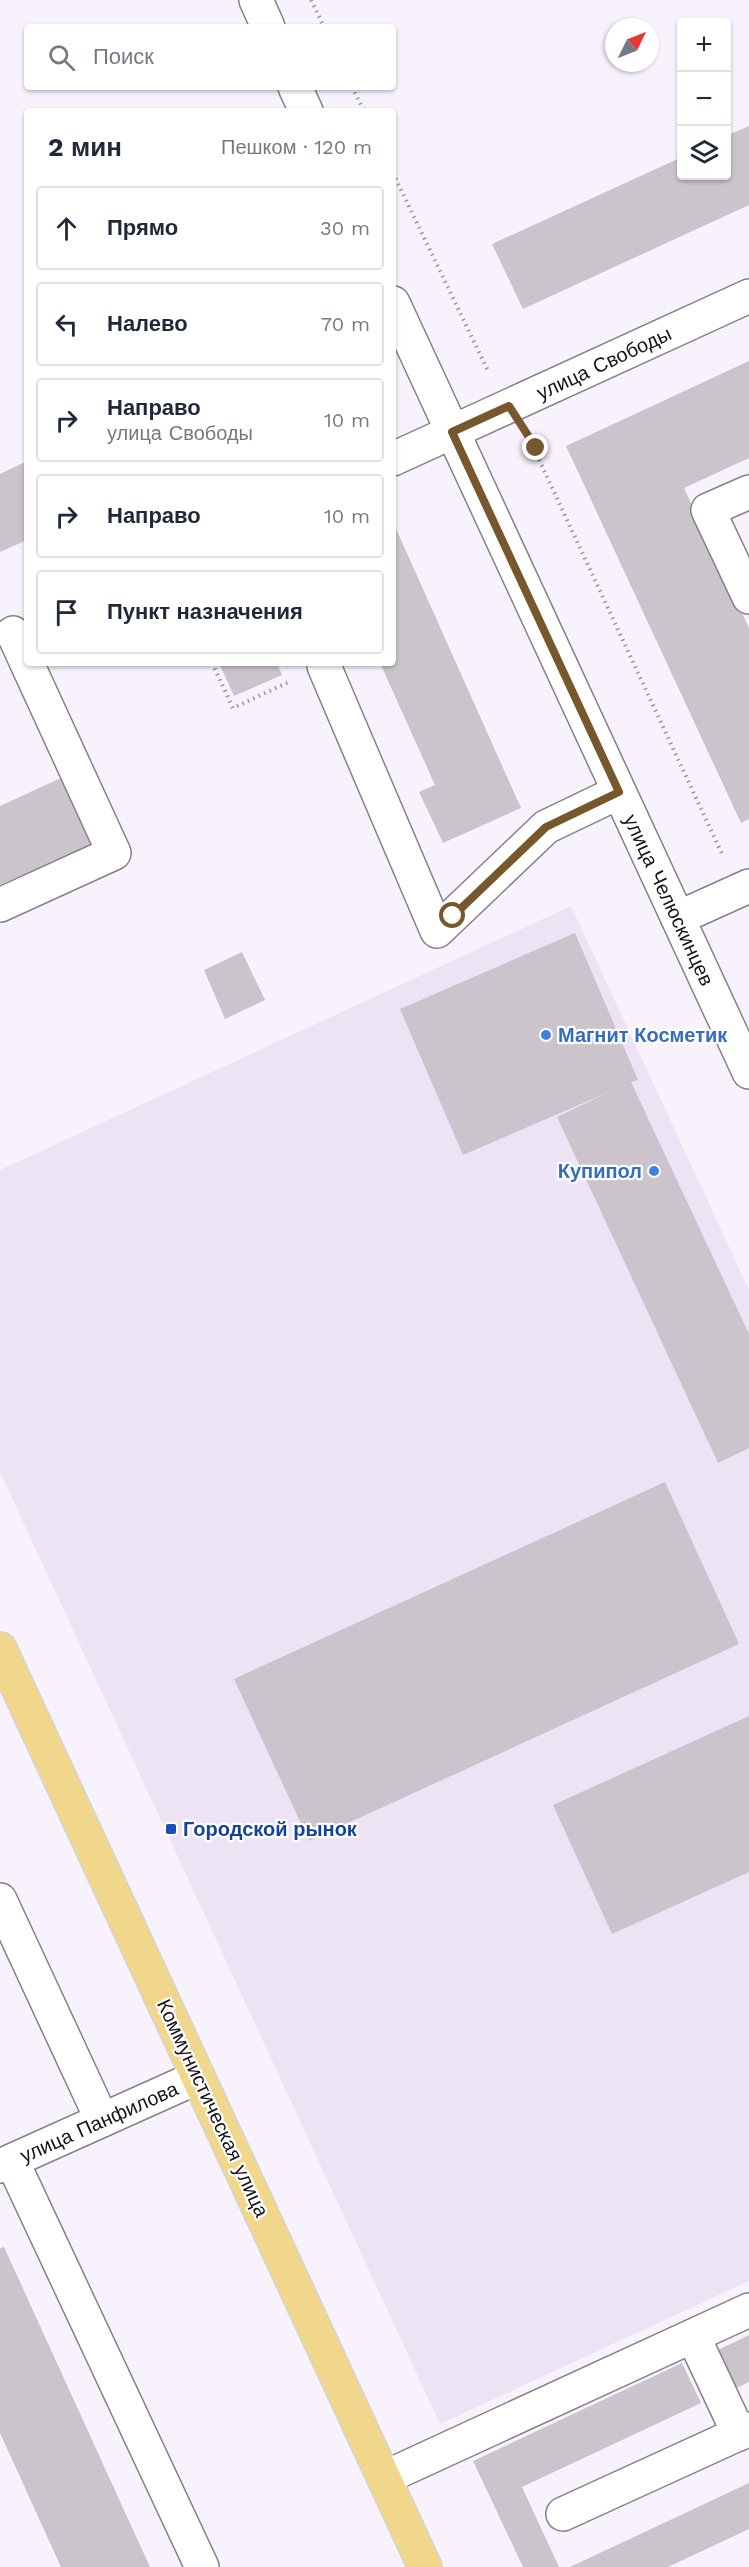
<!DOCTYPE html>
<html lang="ru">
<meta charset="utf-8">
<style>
body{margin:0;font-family:"Work Sans",sans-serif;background:#f6f6f7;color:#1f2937}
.controls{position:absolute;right:18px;top:18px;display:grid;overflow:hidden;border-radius:6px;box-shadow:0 2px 4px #0004}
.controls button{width:54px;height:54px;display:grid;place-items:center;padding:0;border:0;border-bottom:2px solid #e0e1e3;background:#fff;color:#1f2937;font:30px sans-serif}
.compass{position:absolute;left:605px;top:18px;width:54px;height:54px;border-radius:50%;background:#fff;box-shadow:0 2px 4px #0004;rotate:47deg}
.stop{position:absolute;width:18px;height:18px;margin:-14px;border:4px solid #77582d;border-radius:50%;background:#fff}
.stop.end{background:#77582d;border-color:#fff;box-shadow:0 2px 6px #0008}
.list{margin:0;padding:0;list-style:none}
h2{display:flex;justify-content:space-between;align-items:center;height:78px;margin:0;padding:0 24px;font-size:26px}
h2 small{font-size:20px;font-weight:400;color:#747a83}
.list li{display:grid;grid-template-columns:39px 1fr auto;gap:18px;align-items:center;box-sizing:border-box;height:84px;margin:0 12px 12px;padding:0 12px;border:2px solid #e0e1e3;border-radius:6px}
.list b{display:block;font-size:22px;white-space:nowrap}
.list p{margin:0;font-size:20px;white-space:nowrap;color:#747a83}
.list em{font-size:20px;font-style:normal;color:#747a83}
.icon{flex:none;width:33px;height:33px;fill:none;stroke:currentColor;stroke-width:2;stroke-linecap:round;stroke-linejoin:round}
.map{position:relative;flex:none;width:749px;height:2567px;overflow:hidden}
.search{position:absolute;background:#fff;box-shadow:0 2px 4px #0004;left:24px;top:24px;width:372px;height:66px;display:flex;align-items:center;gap:15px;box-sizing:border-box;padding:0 21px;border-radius:6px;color:#747a83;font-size:22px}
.panel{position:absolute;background:#fff;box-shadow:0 2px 4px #0004;left:24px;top:108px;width:372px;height:558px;border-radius:6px}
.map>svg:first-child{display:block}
</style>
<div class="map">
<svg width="749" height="2567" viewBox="0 0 749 2567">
<rect width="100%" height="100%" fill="#f7f2fc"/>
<polygon fill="#ece4f4" points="571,906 749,1290 749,2281 440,2424 0,1472 0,1170"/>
<g fill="#cbc4cc">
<polygon points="749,126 749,205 523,309 492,244 682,157 682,176 726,176 726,136"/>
<polygon points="749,361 749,458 684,488 749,628 749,819 741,823 566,446"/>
<polygon points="27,461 27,540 0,552 0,474"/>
<polygon points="393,522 521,808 443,843 419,792 435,785 380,663 393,663"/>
<polygon points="219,663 277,663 282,675 234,696"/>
<polygon points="63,777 92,844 0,885 0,806"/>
<polygon points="575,933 638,1080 631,1082 749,1334 749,1448 718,1463 557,1117 609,1092 463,1155 400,1009"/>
<polygon points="242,952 265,1000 225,1019 204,970"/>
<polygon points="665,1482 739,1644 309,1841 234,1679"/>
<polygon points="749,1716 749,1872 612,1934 553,1805"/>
<polygon points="4,2247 150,2567 61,2567 0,2433 0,2248"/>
<polygon points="749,2335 749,2382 732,2390 714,2352"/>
<polygon points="682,2363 701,2403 522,2487 559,2567 523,2567 473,2461"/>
<polygon points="749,2483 749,2529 668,2567 570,2567"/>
</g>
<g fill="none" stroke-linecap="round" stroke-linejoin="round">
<defs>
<g id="minor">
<polyline points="256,0 268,27"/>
<polyline points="295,87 306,111"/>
<polyline points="393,303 749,1072"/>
<polyline points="393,459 749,296"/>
<polyline points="749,492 708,510 749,597"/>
<polyline points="324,666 437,931 546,827 619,792"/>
<polyline points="0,905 114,853 13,633"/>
<polyline points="678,918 749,886"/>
<polyline points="0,1900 102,2120"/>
<polyline points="12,2161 202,2567"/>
<polyline points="0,2166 198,2077"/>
<polyline points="693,2336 739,2434"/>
<polyline points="384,2478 749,2310"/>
<polyline points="563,2514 749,2429"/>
</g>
<polyline id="major" points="0,1649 425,2567"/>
</defs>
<use href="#minor" stroke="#85818a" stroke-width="36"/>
<use href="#major" stroke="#d5d5d5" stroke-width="36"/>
<g stroke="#9b989f" stroke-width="4" stroke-dasharray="1.5 4.5" stroke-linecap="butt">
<polyline points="311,0 324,27"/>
<polyline points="352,87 364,111"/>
<polyline points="393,173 489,373"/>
<polyline points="529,438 723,856"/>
<polyline points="212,663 233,708 291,681"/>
</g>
<use href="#minor" stroke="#fff" stroke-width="33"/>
<use href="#major" stroke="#f0d78c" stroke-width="33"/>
</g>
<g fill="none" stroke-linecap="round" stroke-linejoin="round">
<polyline stroke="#77582d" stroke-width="8" points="453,916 546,827 619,792 452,432 509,406 536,448"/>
</g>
<g fill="#3f7fe0" stroke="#fff" stroke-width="2">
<circle cx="546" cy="1035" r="6"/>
<circle cx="654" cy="1171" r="6"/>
</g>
<rect fill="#1a4fb4" stroke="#fff" stroke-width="2" x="165" y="1823" width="12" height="12" rx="3"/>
<g text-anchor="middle" stroke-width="4.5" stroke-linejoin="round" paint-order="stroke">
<g font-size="20" fill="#151417" stroke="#fff">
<text transform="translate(604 363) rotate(-25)" y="7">улица Свободы</text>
<text transform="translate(669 900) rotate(65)" y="7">улица Челюскинцев</text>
<text transform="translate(213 2108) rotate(65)" y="7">Коммунистическая улица</text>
<text transform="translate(99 2122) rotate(-24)" y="7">улица Панфилова</text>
</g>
<g font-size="20" font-weight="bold" fill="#366cbe" stroke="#fff" text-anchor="start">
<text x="558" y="1042">Магнит Косметик</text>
<text x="642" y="1178" text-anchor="end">Купипол</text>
</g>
<g font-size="20" font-weight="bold" fill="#164399" stroke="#fff" text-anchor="start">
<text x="183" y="1836">Городской рынок</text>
</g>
</g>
</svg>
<div class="controls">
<button>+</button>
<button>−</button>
<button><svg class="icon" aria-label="layers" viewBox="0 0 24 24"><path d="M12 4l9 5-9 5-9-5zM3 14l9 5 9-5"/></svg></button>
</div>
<svg class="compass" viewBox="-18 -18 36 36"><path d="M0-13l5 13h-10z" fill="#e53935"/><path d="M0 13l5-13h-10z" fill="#747a83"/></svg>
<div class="stop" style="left:453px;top:916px"></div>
<div class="stop end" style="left:536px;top:448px"></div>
<div class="search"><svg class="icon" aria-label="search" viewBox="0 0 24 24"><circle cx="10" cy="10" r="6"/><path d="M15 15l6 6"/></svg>Поиск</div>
<section class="panel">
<h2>2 мин<small>Пешком · 120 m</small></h2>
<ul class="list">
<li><svg class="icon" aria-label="ahead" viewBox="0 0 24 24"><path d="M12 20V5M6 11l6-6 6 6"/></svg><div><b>Прямо</b></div><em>30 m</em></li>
<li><svg class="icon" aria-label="left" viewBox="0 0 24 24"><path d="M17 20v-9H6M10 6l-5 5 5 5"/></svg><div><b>Налево</b></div><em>70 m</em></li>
<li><svg class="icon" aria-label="right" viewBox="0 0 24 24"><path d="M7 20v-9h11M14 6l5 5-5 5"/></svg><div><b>Направо</b><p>улица Свободы</p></div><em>10 m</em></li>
<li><svg class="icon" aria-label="right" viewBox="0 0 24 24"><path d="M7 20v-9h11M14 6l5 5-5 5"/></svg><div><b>Направо</b></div><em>10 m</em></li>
<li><svg class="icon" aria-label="arrive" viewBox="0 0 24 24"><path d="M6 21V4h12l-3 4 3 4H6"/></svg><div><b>Пункт назначения</b></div></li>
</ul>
</section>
</div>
